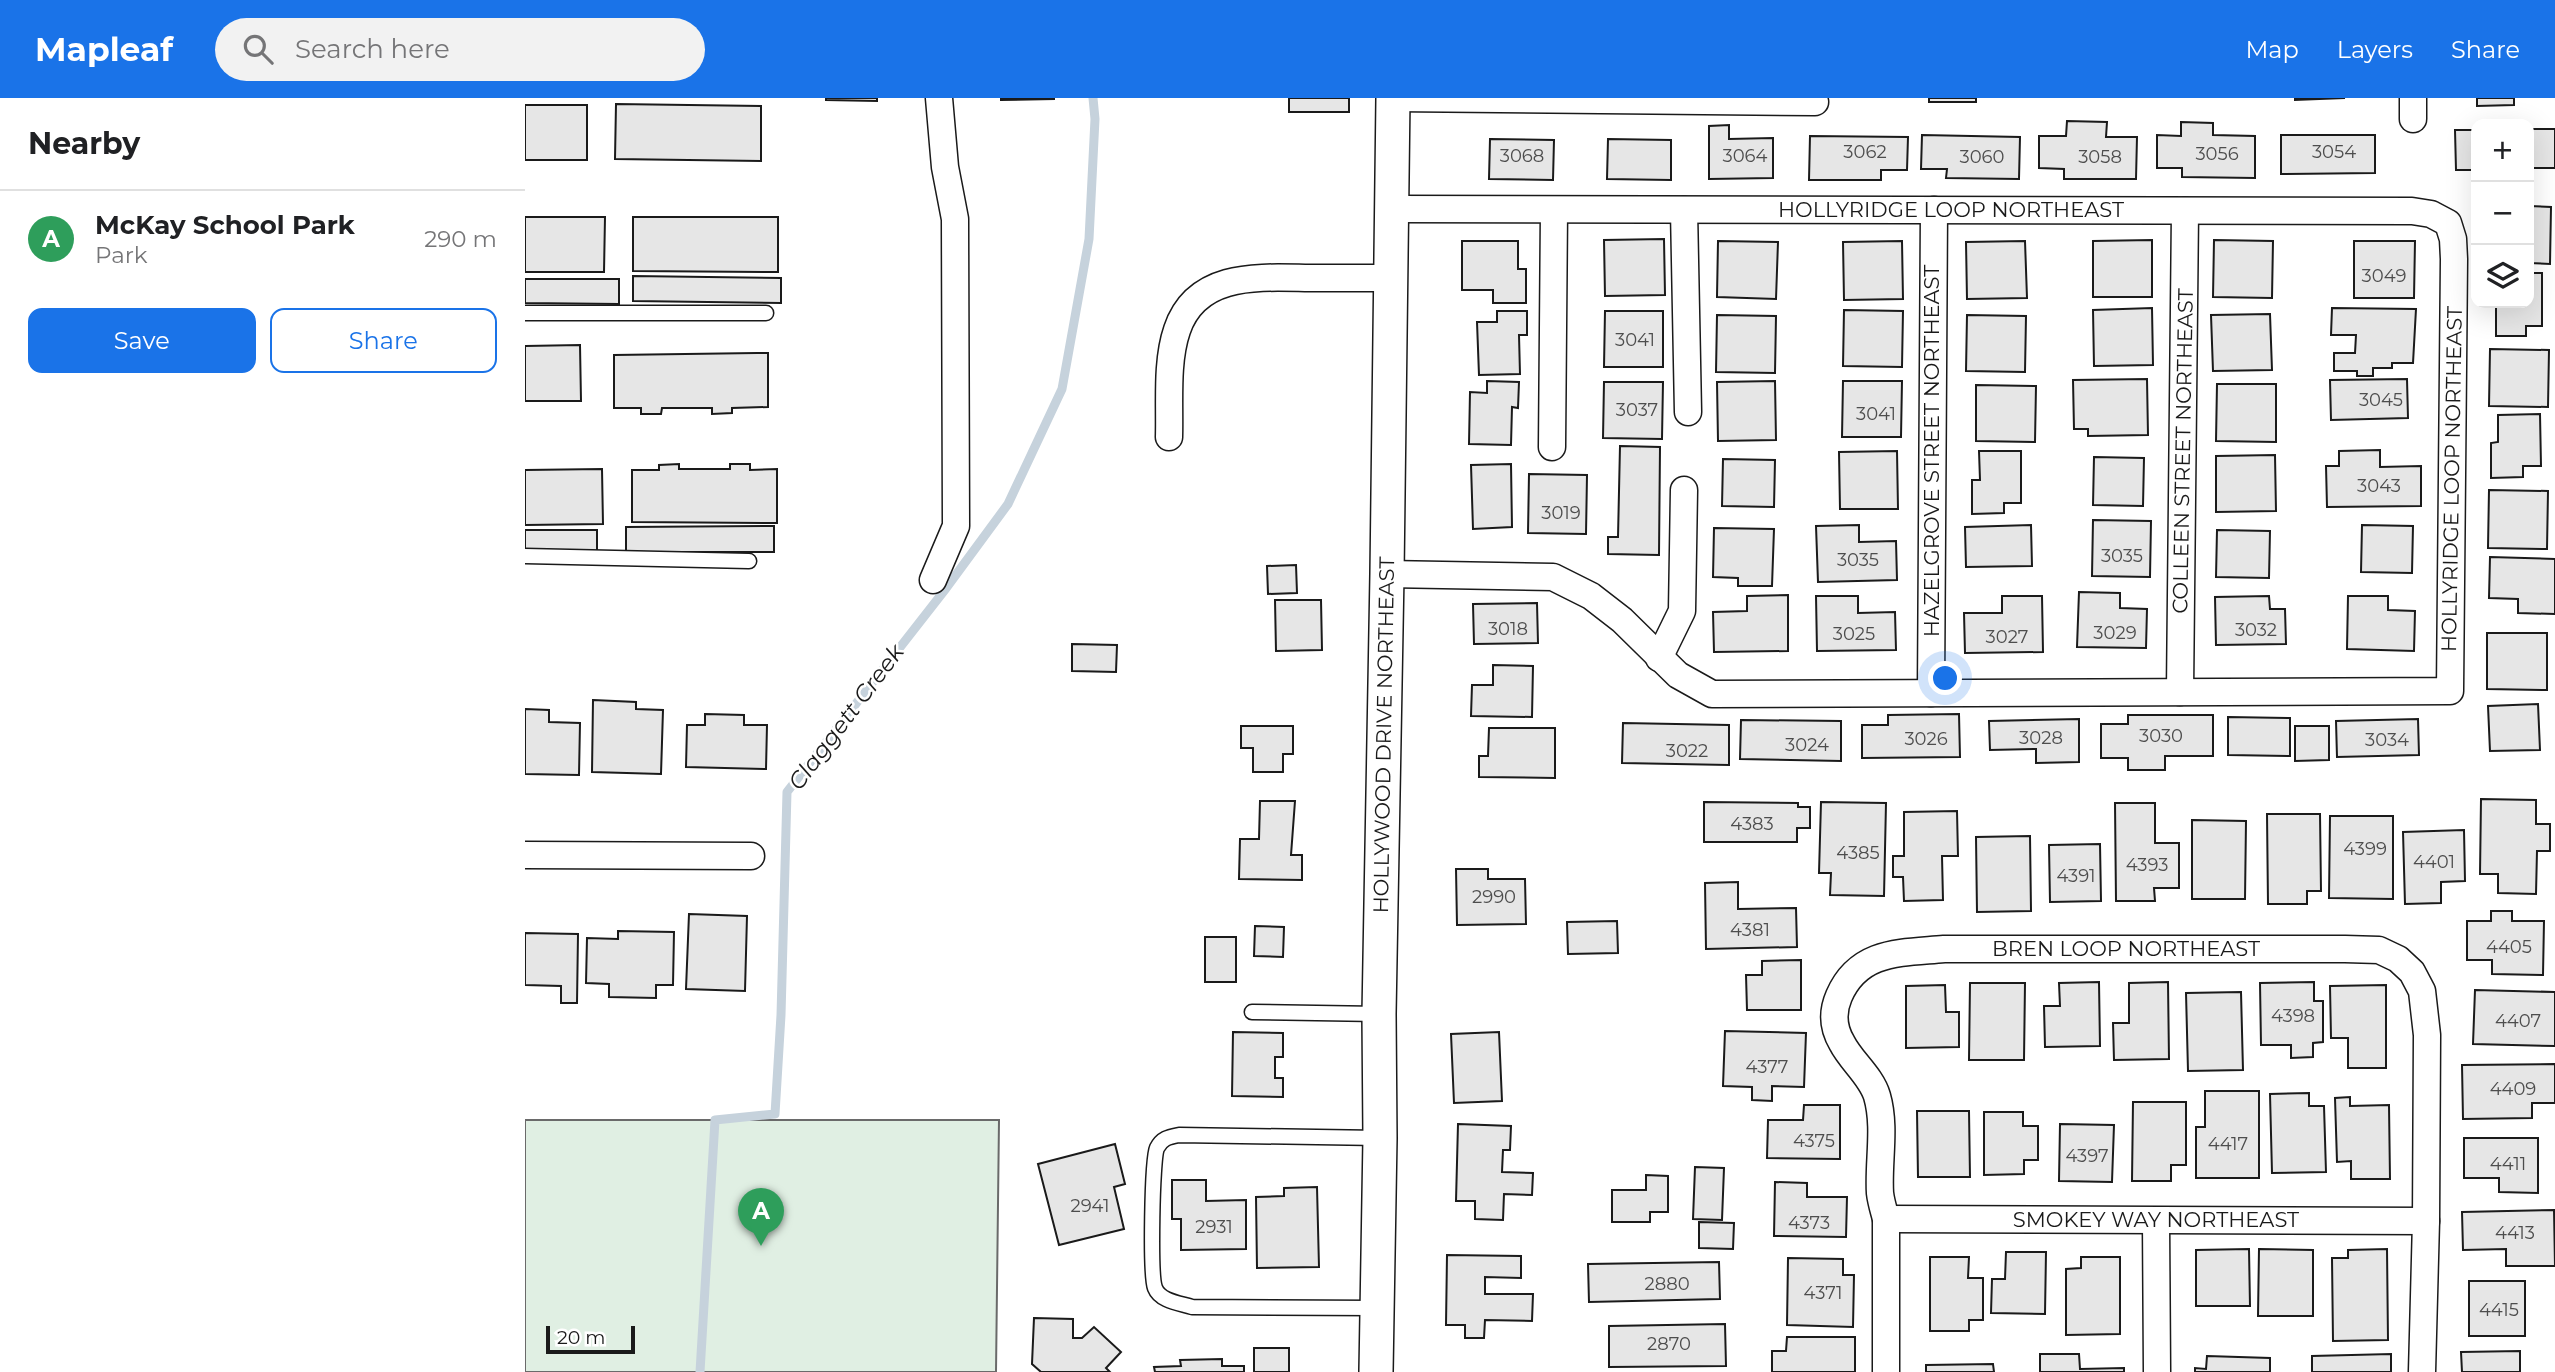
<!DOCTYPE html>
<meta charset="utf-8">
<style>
body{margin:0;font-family:Montserrat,sans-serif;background:#f2f2f2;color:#202124}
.controls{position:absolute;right:21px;top:21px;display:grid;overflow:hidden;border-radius:14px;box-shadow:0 7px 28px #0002}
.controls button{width:63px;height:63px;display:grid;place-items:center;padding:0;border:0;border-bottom:2px solid #e0e0e0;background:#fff;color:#202124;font:35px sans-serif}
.scale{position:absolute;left:21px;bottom:18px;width:89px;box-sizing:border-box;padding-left:7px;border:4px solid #1a1a1a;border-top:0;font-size:19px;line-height:24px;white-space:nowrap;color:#1a1a1a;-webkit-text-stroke:5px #fff;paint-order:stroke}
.you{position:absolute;left:1421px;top:581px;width:24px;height:24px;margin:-18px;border:5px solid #fff;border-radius:50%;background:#1a73e8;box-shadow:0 0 0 10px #1a73e833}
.badge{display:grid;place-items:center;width:46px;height:46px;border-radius:50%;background:#1a73e8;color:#fff;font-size:23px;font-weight:700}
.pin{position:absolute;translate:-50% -58px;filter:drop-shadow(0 2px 4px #0008)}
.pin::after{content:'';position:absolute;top:37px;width:24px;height:21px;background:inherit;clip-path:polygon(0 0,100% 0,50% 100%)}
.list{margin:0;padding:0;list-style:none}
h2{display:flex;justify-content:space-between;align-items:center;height:91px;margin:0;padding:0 28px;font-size:30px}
h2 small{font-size:23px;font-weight:400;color:#757577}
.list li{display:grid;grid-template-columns:46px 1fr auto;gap:21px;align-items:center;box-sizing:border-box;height:98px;padding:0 28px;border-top:2px solid #e0e0e0}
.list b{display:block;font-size:26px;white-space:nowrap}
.list p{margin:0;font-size:23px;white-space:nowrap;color:#757577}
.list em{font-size:23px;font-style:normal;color:#757577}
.actions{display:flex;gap:14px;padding:21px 28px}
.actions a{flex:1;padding:16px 0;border:2px solid #1a73e8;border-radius:14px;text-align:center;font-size:24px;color:#1a73e8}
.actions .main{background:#1a73e8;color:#fff}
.icon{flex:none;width:38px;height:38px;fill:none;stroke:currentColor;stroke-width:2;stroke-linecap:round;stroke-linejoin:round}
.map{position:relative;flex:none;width:2030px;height:1274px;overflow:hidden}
header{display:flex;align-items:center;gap:42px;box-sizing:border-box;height:98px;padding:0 35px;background:#1a73e8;color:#fff}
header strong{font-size:33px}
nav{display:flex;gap:38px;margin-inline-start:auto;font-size:24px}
.search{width:490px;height:63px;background:#f2f2f2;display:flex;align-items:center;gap:18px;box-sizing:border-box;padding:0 24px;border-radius:38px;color:#757577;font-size:26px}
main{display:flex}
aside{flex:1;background:#fff}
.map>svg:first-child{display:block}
</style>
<header>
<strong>Mapleaf</strong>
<div class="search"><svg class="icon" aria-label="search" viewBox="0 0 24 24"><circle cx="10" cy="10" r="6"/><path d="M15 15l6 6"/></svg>Search here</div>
<nav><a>Map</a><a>Layers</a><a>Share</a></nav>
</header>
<main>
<aside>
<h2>Nearby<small></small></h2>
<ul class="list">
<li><span class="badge" style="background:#2e9e5b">A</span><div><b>McKay School Park</b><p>Park</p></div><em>290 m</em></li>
</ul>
<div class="actions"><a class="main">Save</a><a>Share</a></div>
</aside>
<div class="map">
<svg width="2030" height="1274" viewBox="0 0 2030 1274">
<rect width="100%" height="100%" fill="#fff"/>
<polygon fill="#e0efe3" stroke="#6a6a6a" stroke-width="2" points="0,1022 474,1022 471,1274 0,1274"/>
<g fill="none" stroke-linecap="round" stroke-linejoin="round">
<polyline stroke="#c6d2dc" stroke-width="9" points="175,1274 190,1022 250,1016 256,917 262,694 419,493 483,406 537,291 564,141 570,21 568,0"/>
</g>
<g fill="#e6e6e6" stroke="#1a1a1a" stroke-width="2">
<polygon points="301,0 352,0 352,3 301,2"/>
<polygon points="476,0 529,0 529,1 476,2"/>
<rect x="764" y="0" width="60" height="14"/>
<rect x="1404" y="0" width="47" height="4"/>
<polygon points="1770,0 1820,0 1770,2"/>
<polygon points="1952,0 1989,0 1989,7 1952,8"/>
<polygon points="91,6 236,8 236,63 90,61"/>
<rect x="0" y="7" width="62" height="55"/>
<polygon points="1542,23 1582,24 1581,39 1612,39 1611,81 1539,81 1539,71 1514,70 1514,38 1541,38"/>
<polygon points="1656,24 1688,25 1688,37 1730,38 1730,80 1657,79 1657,70 1632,70 1632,37 1656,38"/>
<polygon points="1204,27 1204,41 1248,40 1248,80 1184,81 1184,28"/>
<rect x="2004" y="31" width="26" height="39"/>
<polygon points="1930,32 1951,32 1951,72 1931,72"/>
<polygon points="1397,37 1495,39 1494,81 1421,80 1422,71 1396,71"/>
<polygon points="1756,37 1850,37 1850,75 1756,76"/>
<polygon points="1285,38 1383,39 1382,72 1356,72 1356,82 1284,82"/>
<polygon points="965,41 1029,42 1028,82 964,81"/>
<polygon points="1083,41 1146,42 1146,82 1082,81"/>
<polygon points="2004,108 2026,109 2025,166 2004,165"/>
<polygon points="0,119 80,119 79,174 0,174"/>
<polygon points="108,119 253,119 253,174 108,173"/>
<polygon points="1139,141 1140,197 1080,198 1079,142"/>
<polygon points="1627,142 1627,199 1568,199 1568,143"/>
<polygon points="1689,142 1748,143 1747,200 1688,199"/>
<polygon points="937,143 993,143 993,171 1001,171 1001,205 968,205 968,192 937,192"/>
<polygon points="1193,143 1253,144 1251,201 1192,199"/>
<polygon points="1377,143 1378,201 1319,202 1318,144"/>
<polygon points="1500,143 1502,200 1442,201 1441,144"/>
<polygon points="1829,143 1890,143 1889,200 1829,200"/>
<polygon points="2004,175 2017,175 2017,228 2001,228 2001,238 1971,238 1971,205 2004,205"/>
<polygon points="108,178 256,180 256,205 108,203"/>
<polygon points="0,181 94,181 94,206 0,205"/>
<polygon points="1627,210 1628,267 1569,268 1568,212"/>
<polygon points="1807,210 1891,211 1888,265 1867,265 1867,270 1848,270 1848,278 1832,278 1832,273 1809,273 1809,255 1830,255 1831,237 1806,237"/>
<polygon points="1319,212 1378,213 1377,269 1318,268"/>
<polygon points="972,213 1002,213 1002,237 994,237 995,276 954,277 952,224 972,224"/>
<polygon points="1080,213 1138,213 1138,269 1079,269"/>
<polygon points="1745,216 1747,272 1688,273 1686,217"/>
<polygon points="1192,217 1251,218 1250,275 1191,274"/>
<polygon points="1442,217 1501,218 1500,274 1441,273"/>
<polygon points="55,247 56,303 0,303 0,248"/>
<polygon points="1965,251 2024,252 2023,309 1964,308"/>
<polygon points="232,255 243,255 243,309 207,310 207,315 187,316 187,310 137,310 136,316 116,316 116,310 89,310 89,257"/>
<polygon points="1622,281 1623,337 1563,338 1563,331 1549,331 1548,282"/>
<polygon points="1882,281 1883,320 1806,322 1805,282"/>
<polygon points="962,283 994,284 993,310 987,309 986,347 944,346 945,294 962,295"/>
<polygon points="1250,283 1251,342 1193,343 1192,284"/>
<polygon points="1318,283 1377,283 1376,339 1317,339"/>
<polygon points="1079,284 1138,284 1137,341 1078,340"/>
<polygon points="1692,286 1751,286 1751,344 1691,343"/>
<polygon points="1451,287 1511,288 1510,344 1451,343"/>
<polygon points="2015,316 2016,368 1998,368 1998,379 1966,380 1966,345 1973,344 1973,317"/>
<polygon points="1095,348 1135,349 1134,457 1083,456 1083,439 1093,439"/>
<polygon points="1855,352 1855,369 1896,368 1896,408 1802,409 1801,368 1814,368 1814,353"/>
<polygon points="1372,353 1373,411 1315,411 1314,354"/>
<polygon points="1454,353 1496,353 1496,405 1479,405 1479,415 1447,416 1447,382 1455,382"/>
<polygon points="1750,357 1751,413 1691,414 1691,358"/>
<polygon points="1569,359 1619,360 1618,408 1568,407"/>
<polygon points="1198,361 1250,362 1249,409 1197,408"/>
<polygon points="154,366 154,371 205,371 205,366 225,366 225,372 252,371 252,425 107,424 107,372 134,372 134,367"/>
<polygon points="986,366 987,429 948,431 946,367"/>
<polygon points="77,371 78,426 0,427 0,372"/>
<polygon points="1004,376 1062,377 1061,436 1003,435"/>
<polygon points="1964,392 2023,393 2022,451 1963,450"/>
<polygon points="1568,422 1626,423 1625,479 1567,478"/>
<polygon points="1334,427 1334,444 1371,443 1372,482 1293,484 1291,428"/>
<polygon points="1506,427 1507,468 1441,469 1440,429"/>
<polygon points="1837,427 1888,428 1887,475 1836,474"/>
<polygon points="249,428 249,454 101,454 101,429"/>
<polygon points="1189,430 1249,431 1247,488 1213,488 1213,480 1188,479"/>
<rect x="0" y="432" width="72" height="24"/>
<polygon points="1692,432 1745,433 1744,480 1691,479"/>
<polygon points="1965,459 2030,461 2030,516 1993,515 1993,501 1964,500"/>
<polygon points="771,467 772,495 743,496 742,468"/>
<polygon points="1554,494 1595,495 1595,510 1622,511 1621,550 1552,549"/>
<polygon points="1263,497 1263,553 1189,554 1188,514 1222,513 1222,498"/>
<polygon points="1291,498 1333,498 1333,515 1370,514 1371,552 1292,553"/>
<polygon points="1477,498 1517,498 1518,554 1440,555 1439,515 1477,515"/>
<polygon points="1744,498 1745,511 1760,511 1761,546 1691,547 1690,499"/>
<polygon points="1823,498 1863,498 1863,512 1890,513 1889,553 1822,551"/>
<polygon points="750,502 796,502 797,552 751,553"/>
<polygon points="1012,505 1013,545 949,546 948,506"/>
<polygon points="1962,535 2022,535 2022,592 1962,591"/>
<polygon points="547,546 592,547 591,574 547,573"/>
<polygon points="968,567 1008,568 1007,619 946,618 947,587 968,587"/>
<polygon points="68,602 111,604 111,611 138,612 136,676 67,674"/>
<polygon points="2013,606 2015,652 1965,653 1963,608"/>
<polygon points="0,611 24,612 24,624 55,625 54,677 0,676"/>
<polygon points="180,616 219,617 219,627 242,627 241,671 161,669 162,627 180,627"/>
<polygon points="1434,616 1435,659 1337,660 1337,627 1363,627 1363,617"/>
<polygon points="1603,617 1688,617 1688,658 1640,658 1640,672 1603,672 1603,660 1576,660 1576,626 1603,626"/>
<polygon points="1703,619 1765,620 1765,658 1703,657"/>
<polygon points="1554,621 1554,664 1511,665 1511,651 1465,652 1464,623"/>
<polygon points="1893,621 1894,657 1812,659 1811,623"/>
<polygon points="1216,622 1316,623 1316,663 1215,661"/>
<polygon points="1098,625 1204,627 1204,667 1097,665"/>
<polygon points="716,628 768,628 768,656 758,656 758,674 728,674 728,650 716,650"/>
<polygon points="1770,628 1804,628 1804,662 1770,663"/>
<polygon points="964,630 1030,630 1030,680 954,679 954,658 963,658"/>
<polygon points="1956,701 2011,702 2011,726 2025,726 2025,753 2012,753 2011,796 1973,795 1973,776 1955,776"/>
<polygon points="735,703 770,703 766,757 777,757 777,782 714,781 715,741 734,741"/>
<polygon points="1179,704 1273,705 1273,709 1285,709 1285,730 1272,730 1272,744 1179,744"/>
<polygon points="1296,704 1361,705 1359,798 1305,797 1306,775 1294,775"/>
<polygon points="1590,705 1630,705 1630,745 1654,745 1654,790 1629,790 1630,803 1591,803"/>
<polygon points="1432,713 1433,758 1417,758 1418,802 1379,803 1378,779 1368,779 1368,758 1379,758 1379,714"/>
<polygon points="1742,716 1795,716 1796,793 1782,793 1782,806 1743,806"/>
<polygon points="1805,718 1868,718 1868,801 1804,800"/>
<polygon points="1667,722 1721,723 1720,801 1667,801"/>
<polygon points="1939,732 1940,783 1916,784 1916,805 1880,806 1878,734"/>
<polygon points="1505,738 1506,813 1452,814 1451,739"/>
<polygon points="1575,746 1576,803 1525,804 1524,747"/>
<polygon points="931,771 963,771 963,781 1000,781 1001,826 932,827"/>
<polygon points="1213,784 1213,811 1271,810 1272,849 1181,851 1180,785"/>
<polygon points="1966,813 1987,813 1987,823 2019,823 2018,877 1967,876 1967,862 1942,862 1942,823 1966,823"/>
<polygon points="164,816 222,818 220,893 161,891"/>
<polygon points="1092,823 1093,855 1043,856 1042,824"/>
<polygon points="730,828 759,829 758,859 729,858"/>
<polygon points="93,833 149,834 148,887 131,887 131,900 84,899 84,886 61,885 62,840 93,841"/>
<polygon points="0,835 53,836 52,905 36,905 36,888 0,887"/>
<rect x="680" y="839" width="31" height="45"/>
<polygon points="1276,862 1276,912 1222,912 1221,877 1237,877 1237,863"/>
<polygon points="1574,884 1575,948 1520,949 1519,908 1535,908 1534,885"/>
<polygon points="1643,884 1644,961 1589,962 1588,925 1604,925 1604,885"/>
<polygon points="1789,884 1789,903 1798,903 1798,944 1788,945 1788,959 1766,960 1766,947 1736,947 1735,885"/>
<polygon points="1445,885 1500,885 1499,962 1444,962"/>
<polygon points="1420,887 1421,914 1434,914 1434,949 1381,950 1381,888"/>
<polygon points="1861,887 1861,970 1823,970 1823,940 1806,940 1805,888"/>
<polygon points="1950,892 2030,894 2030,948 1948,946"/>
<polygon points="1716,894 1718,972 1663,973 1661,895"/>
<polygon points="1200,933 1281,935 1279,989 1247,988 1247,1003 1227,1002 1227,989 1198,988"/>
<polygon points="708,934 758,935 758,959 750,959 750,980 758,980 758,999 707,998"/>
<polygon points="974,934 977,1003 929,1005 926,936"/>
<polygon points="2030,966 2030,1005 2007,1005 2007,1020 1938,1021 1937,967"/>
<polygon points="1680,993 1734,993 1734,1080 1671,1080 1671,1029 1680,1029"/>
<polygon points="1784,995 1784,1008 1799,1008 1801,1074 1747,1075 1745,996"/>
<polygon points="1825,999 1825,1008 1864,1007 1865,1081 1826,1081 1826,1063 1812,1064 1810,1000"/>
<polygon points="1608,1004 1661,1004 1661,1067 1646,1067 1646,1083 1607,1083"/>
<polygon points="1279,1007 1315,1007 1315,1061 1242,1060 1243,1022 1278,1022"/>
<polygon points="1392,1013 1444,1013 1445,1079 1393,1079"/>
<polygon points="1459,1014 1498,1014 1498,1028 1513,1028 1513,1062 1499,1062 1499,1076 1459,1077"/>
<polygon points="933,1026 986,1028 985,1052 978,1052 977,1074 1008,1075 1007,1097 979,1096 978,1122 950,1121 950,1103 931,1103"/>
<polygon points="1535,1026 1589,1027 1587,1084 1534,1083"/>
<polygon points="1939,1040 2013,1040 2013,1095 1974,1094 1974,1080 1939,1080"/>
<polygon points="590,1046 600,1086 589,1089 599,1131 534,1147 513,1066"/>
<polygon points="1170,1069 1199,1070 1197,1122 1168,1121"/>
<polygon points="1121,1077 1143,1078 1143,1114 1125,1114 1125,1124 1087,1124 1087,1092 1121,1092"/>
<polygon points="647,1082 681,1082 681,1103 721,1102 721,1151 656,1152 656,1121 647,1121"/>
<polygon points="1250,1084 1282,1085 1282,1099 1322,1099 1321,1139 1249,1138"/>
<polygon points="792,1089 794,1169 732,1170 731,1099 759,1098 759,1090"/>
<polygon points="2029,1112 2030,1168 1981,1168 1981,1151 1938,1152 1937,1114"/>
<polygon points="1174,1124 1209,1125 1208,1151 1174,1150"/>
<polygon points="1724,1151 1725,1208 1671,1208 1671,1152"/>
<polygon points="1734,1151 1788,1152 1788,1218 1733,1218"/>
<polygon points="1862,1151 1863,1242 1808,1243 1807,1160 1823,1160 1823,1152"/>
<polygon points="1481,1154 1521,1154 1520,1216 1466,1215 1467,1181 1480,1181"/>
<polygon points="922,1157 996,1158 996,1180 960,1179 960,1196 1008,1196 1007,1223 960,1222 959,1240 940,1240 940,1227 921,1227"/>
<polygon points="1405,1159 1444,1159 1443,1180 1458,1180 1458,1222 1444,1222 1444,1233 1405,1233"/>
<polygon points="1556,1159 1595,1159 1595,1236 1541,1237 1541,1171 1556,1170"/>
<polygon points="1263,1160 1318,1161 1318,1177 1329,1177 1328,1229 1262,1227"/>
<polygon points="1194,1164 1195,1201 1064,1204 1063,1166"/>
<rect x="1944" y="1183" width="56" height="55"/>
<polygon points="509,1220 548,1221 548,1240 557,1240 569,1229 596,1254 581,1270 585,1274 516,1274 507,1266"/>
<polygon points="1200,1226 1201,1268 1084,1269 1084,1228"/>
<polygon points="1262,1239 1330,1239 1330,1274 1247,1274 1247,1253 1261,1253"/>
<rect x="729" y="1250" width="35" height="24"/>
<polygon points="1995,1253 1995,1274 1937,1274 1936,1254"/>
<polygon points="1515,1256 1554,1256 1555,1271 1599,1270 1599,1274 1515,1274"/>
<polygon points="1866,1256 1866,1274 1787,1274 1787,1258"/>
<polygon points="1682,1258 1745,1260 1745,1274 1670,1274 1670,1270 1681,1271"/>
<polygon points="697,1261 697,1268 719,1268 719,1274 630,1274 629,1269 656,1268 655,1262"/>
<polygon points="1468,1266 1469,1274 1401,1274 1401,1267"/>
</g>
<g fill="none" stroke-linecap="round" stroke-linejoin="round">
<defs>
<g id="service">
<polyline points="0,215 241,215"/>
<polyline points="0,458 224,463"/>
<polyline points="727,914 854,916"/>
<path d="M852,1210L667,1209C654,1205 635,1203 630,1190C625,1177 627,1061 632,1050C637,1040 644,1039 654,1037L855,1040"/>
</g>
<g id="minor">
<polyline points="868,0 1290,4"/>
<polyline points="1888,0 1888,21"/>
<polyline points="1159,112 1163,314"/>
<path d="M644,339C645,305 641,264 652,232C671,175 732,179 780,180C809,180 838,180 866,180"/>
<polyline points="1027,349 1029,112"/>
<polyline points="862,476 1028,479 1066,498 1097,522 1153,577 1187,596 1925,593 1929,161 1928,141 1923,125 1906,116 1887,113 867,111"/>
<polyline points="408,482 431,428 430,121 420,69 414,0"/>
<polyline points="1134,560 1157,513 1159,392"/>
<polyline points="1655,594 1660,113"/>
<polyline points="1406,595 1409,112"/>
<polyline points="0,757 226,758"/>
<polyline points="1361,1121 1901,1123"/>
<polyline points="1631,1123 1632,1274"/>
<path d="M1361,1274V1121C1359,1113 1356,1104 1355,1095C1353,1064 1361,1029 1352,998C1346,978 1326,963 1317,945C1308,930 1307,914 1314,898C1334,852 1376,855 1419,851H1820L1854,852L1873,861L1887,874L1897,893L1902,937L1901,1123L1897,1274"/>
</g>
<polyline id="tertiary" points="851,1274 855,1040 854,916 862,476 868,0"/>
</defs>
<use href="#service" stroke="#1a1a1a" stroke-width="17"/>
<use href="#minor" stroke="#1a1a1a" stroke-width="29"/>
<use href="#tertiary" stroke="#1a1a1a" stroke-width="36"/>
<use href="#service" stroke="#fff" stroke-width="14"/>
<use href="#minor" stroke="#fff" stroke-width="26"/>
<use href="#tertiary" stroke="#fff" stroke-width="33"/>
</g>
<g text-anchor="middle" stroke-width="5" stroke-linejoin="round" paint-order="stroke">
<g font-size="18" fill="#4d4d4d">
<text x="1340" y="60">3062</text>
<text x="1809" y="60">3054</text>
<text x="1692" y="62">3056</text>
<text x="997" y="64">3068</text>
<text x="1220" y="64">3064</text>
<text x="1457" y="65">3060</text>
<text x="1575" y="65">3058</text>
<text x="1859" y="184">3049</text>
<text x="1110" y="248">3041</text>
<text x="1856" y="308">3045</text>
<text x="1112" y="318">3037</text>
<text x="1351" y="322">3041</text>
<text x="1854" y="394">3043</text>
<text x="1036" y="421">3019</text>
<text x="1597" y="464">3035</text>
<text x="1333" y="468">3035</text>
<text x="983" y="537">3018</text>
<text x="1731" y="538">3032</text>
<text x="1590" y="541">3029</text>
<text x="1329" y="542">3025</text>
<text x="1482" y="545">3027</text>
<text x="1636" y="644">3030</text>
<text x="1516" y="646">3028</text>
<text x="1401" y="647">3026</text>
<text x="1862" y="648">3034</text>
<text x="1282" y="653">3024</text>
<text x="1162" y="659">3022</text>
<text x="1227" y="732">4383</text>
<text x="1840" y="757">4399</text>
<text x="1333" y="761">4385</text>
<text x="1909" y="770">4401</text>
<text x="1622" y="773">4393</text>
<text x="1551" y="784">4391</text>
<text x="969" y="805">2990</text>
<text x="1225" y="838">4381</text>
<text x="1984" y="855">4405</text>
<text x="1768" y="924">4398</text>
<text x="1993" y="929">4407</text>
<text x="1242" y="975">4377</text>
<text x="1988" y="997">4409</text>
<text x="1289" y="1049">4375</text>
<text x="1703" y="1052">4417</text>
<text x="1562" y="1064">4397</text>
<text x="1983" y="1072">4411</text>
<text x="565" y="1114">2941</text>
<text x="1284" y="1131">4373</text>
<text x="689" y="1135">2931</text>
<text x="1990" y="1141">4413</text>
<text x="1142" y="1192">2880</text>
<text x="1298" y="1201">4371</text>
<text x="1974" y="1218">4415</text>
<text x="1144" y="1252">2870</text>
</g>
<g font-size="21" fill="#1a1a1a" stroke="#fff">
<text x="1426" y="119">HOLLYRIDGE LOOP NORTHEAST</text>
<text transform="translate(1407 353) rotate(-90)" y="7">HAZELGROVE STREET NORTHEAST</text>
<text transform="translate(1658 353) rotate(-89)" y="7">COLLEEN STREET NORTHEAST</text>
<text transform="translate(1927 381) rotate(-89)" y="7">HOLLYRIDGE LOOP NORTHEAST</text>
<text transform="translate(859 637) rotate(-89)" y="7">HOLLYWOOD DRIVE NORTHEAST</text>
<text x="1601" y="858">BREN LOOP NORTHEAST</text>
<text x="1631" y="1129">SMOKEY WAY NORTHEAST</text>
</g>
<g font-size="23" font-style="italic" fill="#1a1a1a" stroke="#fff">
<text transform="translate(321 619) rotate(-53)" y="8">Claggett Creek</text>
</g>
</g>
</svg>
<div class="controls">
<button>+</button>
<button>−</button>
<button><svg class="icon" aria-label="layers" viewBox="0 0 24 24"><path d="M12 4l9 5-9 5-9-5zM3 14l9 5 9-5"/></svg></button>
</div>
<div class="scale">20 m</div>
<div class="you"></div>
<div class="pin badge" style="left:236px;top:1148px;background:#2e9e5b">A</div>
</div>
</main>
